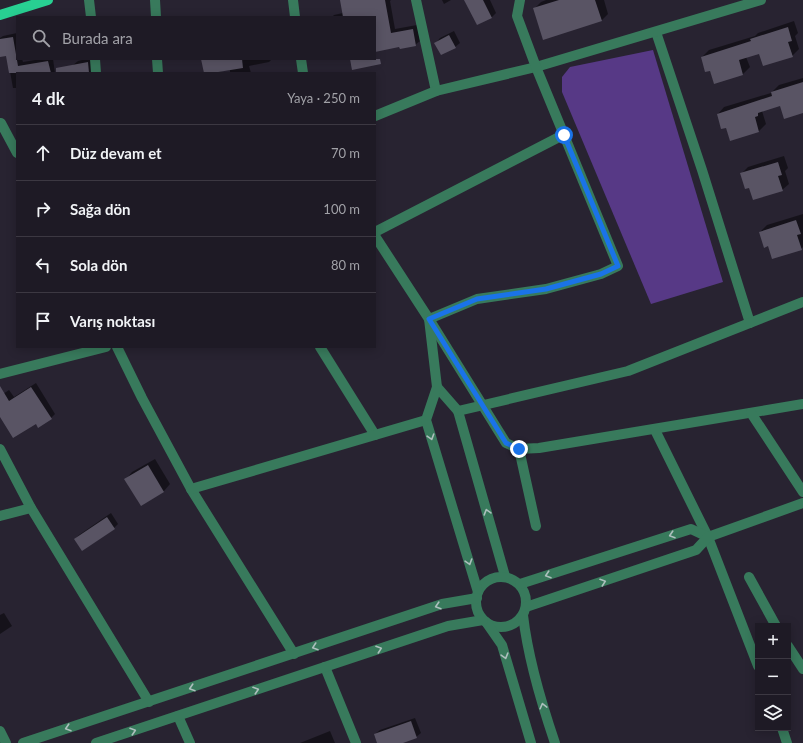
<!DOCTYPE html>
<html lang="tr">
<meta charset="utf-8">
<style>
body{margin:0;font-family:Lato,sans-serif;background:#2b2732;color:#f1f3f6}
.controls{position:absolute;right:12px;bottom:12px;display:grid;overflow:hidden;border-radius:0px;box-shadow:0 2px 10px #0003}
.controls button{width:36px;height:36px;display:grid;place-items:center;padding:0;border:0;border-bottom:1px solid #3c3842;background:#1e1a25;color:#f1f3f6;font:20px sans-serif}
.stop{position:absolute;width:12px;height:12px;margin:-9px;border:3px solid #1a73e8;border-radius:50%;background:#fff}
.stop.end{background:#1a73e8;border-color:#fff;box-shadow:0 1px 4px #0008}
.list{margin:0;padding:0;list-style:none}
h2{display:flex;justify-content:space-between;align-items:center;height:52px;margin:0;padding:0 16px;font-size:17px}
h2 small{font-size:13px;font-weight:400;color:#a1a1a7}
.list li{display:grid;grid-template-columns:26px 1fr auto;gap:12px;align-items:center;box-sizing:border-box;height:56px;padding:0 16px;border-top:1px solid #3c3842}
.list b{display:block;font-size:15px;white-space:nowrap}
.list em{font-size:13px;font-style:normal;color:#a1a1a7}
.icon{flex:none;width:22px;height:22px;fill:none;stroke:currentColor;stroke-width:2;stroke-linecap:round;stroke-linejoin:round}
.map{position:relative;flex:none;width:803px;height:743px;overflow:hidden}
.search{position:absolute;background:#1e1a25;box-shadow:0 2px 10px #0003;left:16px;top:16px;width:360px;height:44px;display:flex;align-items:center;gap:10px;box-sizing:border-box;padding:0 14px;border-radius:0px;color:#a1a1a7;font-size:15px}
.panel{position:absolute;background:#1e1a25;box-shadow:0 2px 10px #0003;left:16px;top:72px;width:360px;height:276px;border-radius:0px}
.map>svg:first-child{display:block}
</style>
<div class="map">
<svg width="803" height="743" viewBox="0 0 803 743">
<rect width="100%" height="100%" fill="#282331"/>
<polygon fill="#573986" points="653,50 723,282 651,304 562,92 562,77 570,67"/>
<g fill="#0007">
<polygon points="341,0 391,0 390,1 395,29 417,25 420,41 415,45 400,46 375,51 375,17 332,17 334,15 343,13"/>
<polygon points="442,0 451,0 444,4"/>
<polygon points="465,0 490,0 496,13 492,17 478,24"/>
<polygon points="546,0 604,0 608,14 602,20 535,8 541,2"/>
<polygon points="794,21 798,33 795,36 799,49 792,56 760,52 746,57 750,67 743,74 714,83 710,70 702,57 709,50 755,36 758,33"/>
<polygon points="454,31 460,43 455,47 436,43 440,38"/>
<polygon points="17,33 17,59 22,59 23,62 41,59 53,59 55,73 17,73 17,88 13,88 7,55 0,50 0,38 3,36"/>
<polygon points="86,59 93,59 95,73 75,73 73,65 78,61"/>
<polygon points="202,59 272,59 269,62 249,66 251,73 230,73 230,70 205,73"/>
<polygon points="803,78 803,112 780,105 762,111 766,124 759,131 730,140 726,127 718,114 724,107 771,93 779,85"/>
<polygon points="784,156 788,168 785,171 789,184 782,190 749,186 741,174 748,167"/>
<polygon points="803,214 803,247 801,249 768,245 760,232 767,225"/>
<polygon points="36,383 55,414 51,418 36,423 0,415 0,396 9,390 14,397"/>
<polygon points="155,459 170,484 164,491 141,505 126,479 132,472"/>
<polygon points="111,513 118,524 114,528 75,539 79,535"/>
<polygon points="4,613 12,626 0,634 0,615"/>
<polygon points="415,718 421,733 416,737 400,743 378,743 375,734 380,730"/>
<polygon points="330,731 335,743 300,743"/>
</g>
<g fill="#595464">
<polygon points="340,0 385,0 391,33 413,29 416,46 400,49 399,47 375,52 375,17 343,17"/>
<polygon points="464,0 483,0 492,18 477,25"/>
<polygon points="559,0 595,0 602,21 543,40 533,8"/>
<polygon points="788,27 792,41 788,42 793,57 763,66 759,54 739,60 743,75 714,84 710,71 705,72 701,57 751,41 750,39"/>
<polygon points="449,35 456,48 441,55 434,43"/>
<polygon points="13,37 18,66 48,61 51,73 9,73 6,56 0,57 0,39"/>
<polygon points="201,59 242,59 243,68 212,73 204,73"/>
<polygon points="350,59 380,59 381,64 352,70"/>
<polygon points="88,62 89,73 56,73 56,68"/>
<polygon points="803,82 803,113 784,119 780,106 758,113 758,116 755,117 759,132 730,141 726,128 721,129 717,114 772,96 771,92"/>
<polygon points="778,162 782,175 778,176 783,191 753,200 749,188 745,189 740,173"/>
<polygon points="796,220 801,234 797,235 802,250 772,259 768,246 764,248 759,232"/>
<polygon points="0,386 9,401 31,387 52,419 38,428 36,424 13,438 0,417"/>
<polygon points="148,465 164,492 141,506 124,479"/>
<polygon points="107,517 115,529 82,551 74,539"/>
<polygon points="411,721 417,738 403,743 377,743 374,734"/>
</g>
<g fill="none" stroke-linecap="round" stroke-linejoin="round">
<g stroke="#387a5c" stroke-width="10">
<polyline points="89,0 91,17"/>
<polyline points="155,0 156,17"/>
<polyline points="293,0 295,17"/>
<polyline points="416,0 436,91"/>
<polyline points="656,32 702,170 750,323"/>
<polyline points="95,59 96,73"/>
<polyline points="157,59 158,73"/>
<polyline points="301,59 303,73"/>
<polyline points="375,116 436,91 536,67 761,0"/>
<polyline points="1,123 17,153"/>
<polyline points="375,232 563,135"/>
<polyline points="375,236 429,319 506,443 519,449 539,448 803,404"/>
<polyline points="117,347 142,398 191,489 294,654"/>
<polyline points="320,347 375,435"/>
<polyline points="0,374 106,347"/>
<polyline points="437,387 458,411 505,576"/>
<polyline points="458,411 628,371 803,302"/>
<polyline points="751,413 803,492"/>
<polyline points="655,430 708,537 758,666"/>
<polyline points="0,449 31,508 149,702"/>
<polyline points="519,449 536,526"/>
<polyline points="191,489 426,420"/>
<polyline points="0,516 31,508"/>
<circle cx="501" cy="602" r="25"/>
<polyline points="749,577 776,626"/>
<polyline points="520,584 691,529 708,537"/>
<polyline points="478,592 426,420 437,387 429,319 477,299 546,289 601,274 618,266 536,67 517,16 520,0"/>
<polyline points="526,607 696,550 708,537 803,503"/>
<path d="M523,615C528,659 541,702 555,743"/>
<polyline points="486,622 502,645 531,743"/>
<polyline points="788,646 803,669"/>
<polyline points="325,667 356,743"/>
<polyline points="178,716 190,743"/>
<polyline points="782,728 787,743"/>
<polyline points="0,731 6,743"/>
<polyline points="23,743 442,604 477,598"/>
<polyline points="96,743 448,626 483,620"/>
</g>
<polyline stroke="#28d092" stroke-width="10" points="0,15 48,0"/>
</g>
<defs><path id="oneway-chevron" d="M-2-3.5L2.5 0L-2 3.5" fill="none" stroke-width="1.6" stroke-linecap="round" stroke-linejoin="round"/></defs>
<g stroke="#adbfbd">
<use href="#oneway-chevron" transform="translate(431 437) rotate(73)"/>
<use href="#oneway-chevron" transform="translate(487 512) rotate(-106)"/>
<use href="#oneway-chevron" transform="translate(672 535) rotate(162)"/>
<use href="#oneway-chevron" transform="translate(469 562) rotate(73)"/>
<use href="#oneway-chevron" transform="translate(548 575) rotate(162)"/>
<use href="#oneway-chevron" transform="translate(603 582) rotate(-19)"/>
<use href="#oneway-chevron" transform="translate(438 606) rotate(163)"/>
<use href="#oneway-chevron" transform="translate(315 647) rotate(161)"/>
<use href="#oneway-chevron" transform="translate(379 649) rotate(-19)"/>
<use href="#oneway-chevron" transform="translate(505 656) rotate(74)"/>
<use href="#oneway-chevron" transform="translate(192 688) rotate(162)"/>
<use href="#oneway-chevron" transform="translate(256 690) rotate(-18)"/>
<use href="#oneway-chevron" transform="translate(543 706) rotate(-104)"/>
<use href="#oneway-chevron" transform="translate(68 728) rotate(162)"/>
<use href="#oneway-chevron" transform="translate(133 731) rotate(-18)"/>
</g>
<g fill="none" stroke-linecap="round" stroke-linejoin="round">
<polyline stroke="#1a73e8" stroke-width="5" points="519,449 506,443 429,319 477,299 546,289 601,274 618,266 564,135"/>
</g>
</svg>
<div class="controls">
<button>+</button>
<button>−</button>
<button><svg class="icon" aria-label="layers" viewBox="0 0 24 24"><path d="M12 4l9 5-9 5-9-5zM3 14l9 5 9-5"/></svg></button>
</div>
<div class="stop" style="left:564px;top:135px"></div>
<div class="stop end" style="left:519px;top:449px"></div>
<div class="search"><svg class="icon" aria-label="search" viewBox="0 0 24 24"><circle cx="10" cy="10" r="6"/><path d="M15 15l6 6"/></svg>Burada ara</div>
<section class="panel">
<h2>4 dk<small>Yaya · 250 m</small></h2>
<ul class="list">
<li><svg class="icon" aria-label="ahead" viewBox="0 0 24 24"><path d="M12 20V5M6 11l6-6 6 6"/></svg><div><b>Düz devam et</b></div><em>70 m</em></li>
<li><svg class="icon" aria-label="right" viewBox="0 0 24 24"><path d="M7 20v-9h11M14 6l5 5-5 5"/></svg><div><b>Sağa dön</b></div><em>100 m</em></li>
<li><svg class="icon" aria-label="left" viewBox="0 0 24 24"><path d="M17 20v-9H6M10 6l-5 5 5 5"/></svg><div><b>Sola dön</b></div><em>80 m</em></li>
<li><svg class="icon" aria-label="arrive" viewBox="0 0 24 24"><path d="M6 21V4h12l-3 4 3 4H6"/></svg><div><b>Varış noktası</b></div></li>
</ul>
</section>
</div>
